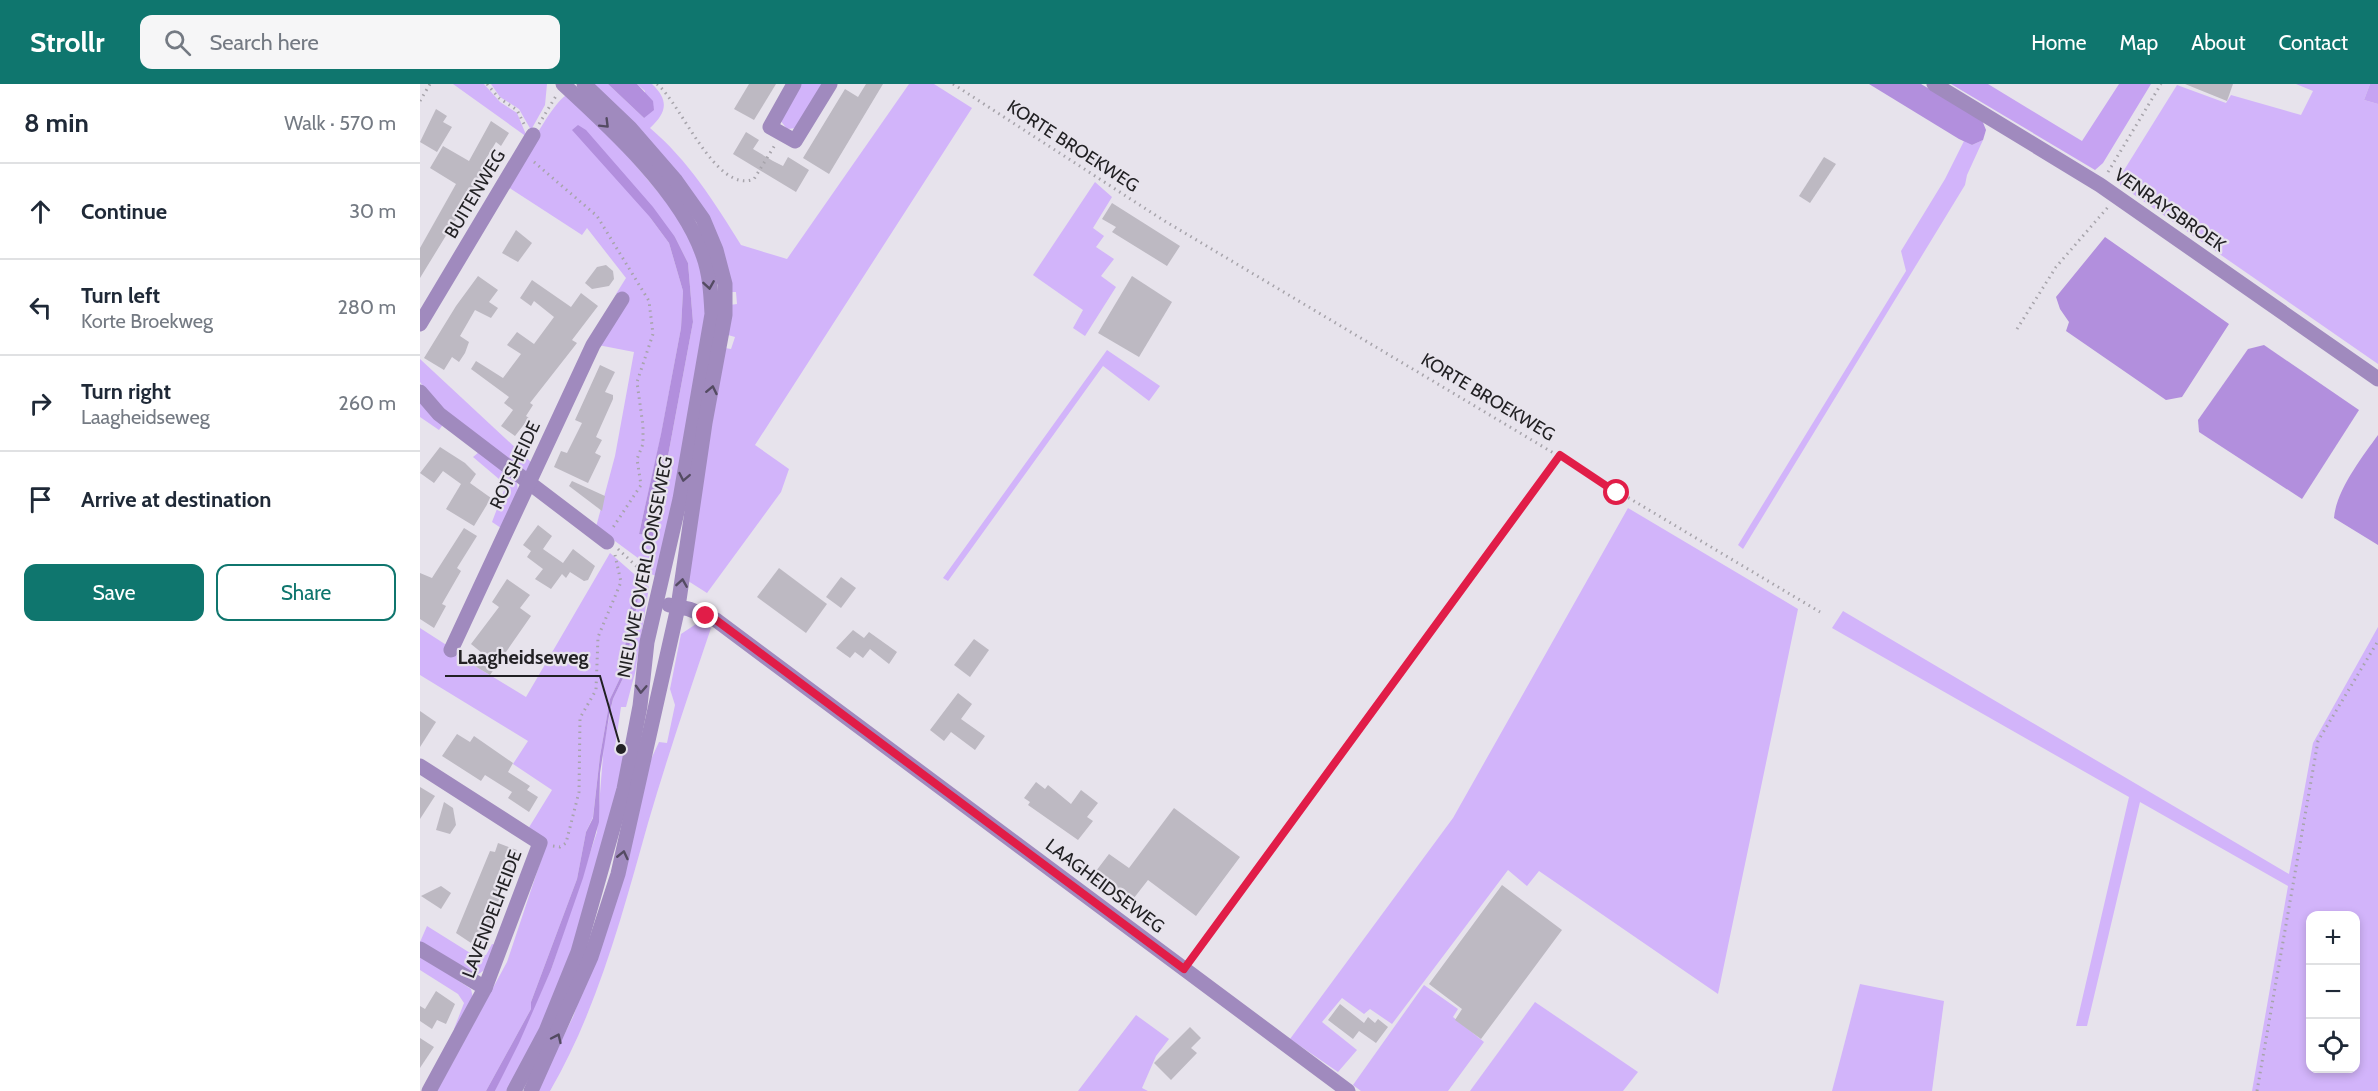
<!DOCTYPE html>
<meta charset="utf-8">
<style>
body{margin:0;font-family:Cabin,sans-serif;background:#f6f6f7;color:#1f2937}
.controls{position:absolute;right:18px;bottom:18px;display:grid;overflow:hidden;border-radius:12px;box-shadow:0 3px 9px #0003}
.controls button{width:54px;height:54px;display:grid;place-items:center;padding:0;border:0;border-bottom:2px solid #e0e1e3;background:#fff;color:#1f2937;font:30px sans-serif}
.stop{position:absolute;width:18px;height:18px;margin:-14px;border:4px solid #e11d48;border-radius:50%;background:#fff}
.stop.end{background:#e11d48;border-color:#fff;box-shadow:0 2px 6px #0008}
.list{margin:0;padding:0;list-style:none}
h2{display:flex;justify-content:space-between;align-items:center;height:78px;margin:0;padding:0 24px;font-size:26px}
h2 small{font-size:20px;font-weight:400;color:#747a83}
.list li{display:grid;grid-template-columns:39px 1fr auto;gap:18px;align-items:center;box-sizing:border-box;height:96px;padding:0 24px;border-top:2px solid #e0e1e3}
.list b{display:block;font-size:22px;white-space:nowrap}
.list p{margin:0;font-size:20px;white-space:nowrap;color:#747a83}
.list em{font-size:20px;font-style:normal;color:#747a83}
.actions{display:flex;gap:12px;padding:18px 24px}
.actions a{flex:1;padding:14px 0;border:2px solid #0f766e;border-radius:12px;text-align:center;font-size:21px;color:#0f766e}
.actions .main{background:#0f766e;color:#fff}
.icon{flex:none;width:33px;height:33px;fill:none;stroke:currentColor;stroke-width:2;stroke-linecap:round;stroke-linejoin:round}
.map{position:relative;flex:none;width:1958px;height:1007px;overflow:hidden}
header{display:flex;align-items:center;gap:36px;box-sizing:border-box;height:84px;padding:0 30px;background:#0f766e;color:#fff}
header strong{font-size:28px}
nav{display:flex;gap:33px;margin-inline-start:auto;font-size:21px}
.search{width:420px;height:54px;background:#f6f6f7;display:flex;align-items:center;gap:15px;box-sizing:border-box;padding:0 21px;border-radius:12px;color:#747a83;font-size:22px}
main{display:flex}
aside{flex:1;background:#fff}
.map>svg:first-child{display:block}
</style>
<header>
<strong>Strollr</strong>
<div class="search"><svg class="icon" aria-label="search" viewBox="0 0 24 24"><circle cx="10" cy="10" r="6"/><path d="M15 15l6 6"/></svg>Search here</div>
<nav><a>Home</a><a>Map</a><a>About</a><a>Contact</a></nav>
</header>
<main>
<aside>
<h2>8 min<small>Walk · 570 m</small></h2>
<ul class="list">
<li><svg class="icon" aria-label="ahead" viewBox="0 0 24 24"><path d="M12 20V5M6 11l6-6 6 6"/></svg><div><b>Continue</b></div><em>30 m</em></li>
<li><svg class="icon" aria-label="left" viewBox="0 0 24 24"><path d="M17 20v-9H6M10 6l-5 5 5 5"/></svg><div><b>Turn left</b><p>Korte Broekweg</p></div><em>280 m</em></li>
<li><svg class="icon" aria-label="right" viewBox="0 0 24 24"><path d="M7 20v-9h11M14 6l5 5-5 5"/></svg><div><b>Turn right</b><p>Laagheidseweg</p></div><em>260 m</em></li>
<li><svg class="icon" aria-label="arrive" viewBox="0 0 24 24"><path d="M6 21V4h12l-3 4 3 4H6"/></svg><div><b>Arrive at destination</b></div></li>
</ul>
<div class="actions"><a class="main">Save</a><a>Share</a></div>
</aside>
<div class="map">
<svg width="1958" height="1007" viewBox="0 0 1958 1007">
<rect width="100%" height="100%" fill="#e7e3ec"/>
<g fill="#d2b4fa" fill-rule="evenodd">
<polygon points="33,0 64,0 80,18 97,29 107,53"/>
<polygon points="71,0 127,0 125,21 111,46 99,25 80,13"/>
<path d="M170,0H188L224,34L225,7L217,0H232C250,17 246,29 230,44C268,76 295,119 321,161L367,175L489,0H514L552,24L335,361L369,385L361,408L287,509L265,495L305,264L311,265L315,253L308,251L310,221L317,220L316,208H309L299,162Z"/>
<polygon points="380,0 405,0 377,44 367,45 360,36"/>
<polygon points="1876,0 1950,0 1944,16 1958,20 1958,280 1700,101 1701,91 1757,1 1806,19 1811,11 1881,31 1893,7"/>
<path d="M147,11L185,45L260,134L279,169L287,234L255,412L236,492L231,490L222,477L176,443L195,372L214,268L178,261L199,212L196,210L206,194L167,144L162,151L88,103C98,85 132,17 147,11ZM229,132L255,153L268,179L273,238L233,452L219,450L241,351L261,244L263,207L249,159Z"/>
<polygon points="1563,56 1547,91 1545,101 1323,465 1318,461 1486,187 1481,167 1525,95 1544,57 1552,61"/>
<polygon points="675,98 692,113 673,144 684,152 676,163 694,175 681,192 696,203 665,252 653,244 663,226 613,191"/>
<polygon points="687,266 740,302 729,317 683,282 528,497 523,494"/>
<polygon points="0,275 113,380 107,387 102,387 16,320 0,298"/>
<polygon points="0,315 24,339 19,346 0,333"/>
<path d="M59,368L95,395C104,411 88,429 81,444L72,438L86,401L53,373Z"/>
<polygon points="1208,424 1378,525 1298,910 1119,787 1107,802 1088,786 972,940 950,925 944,930 922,914 902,938 937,966 918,988 870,955 1033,734"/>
<polygon points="190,469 229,503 215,589 206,623 201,623 195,663 202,665 205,682 194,731 142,896 91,1007 75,1007 131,886 177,748 184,659 193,615 204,592 218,513 211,520 201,592 190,615 180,672 173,733 166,748 157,795 111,918 111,925 66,1007 17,1007 87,878 127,758 108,745 132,706 93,680 108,657 0,591 0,544 28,562 27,565 106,613"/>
<path d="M1423,527L1869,790L1893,659L1958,543V1007H1832L1868,802L1720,718L1667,942H1656L1709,713L1412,544ZM1890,832H1936V984H1890Z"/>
<path d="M276,540L291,544C269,609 247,674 228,739C202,831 178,924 130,1007H116L153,933L205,783L227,684L239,658L247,659L255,621L250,605L261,550Z"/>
<polygon points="7,842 55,872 66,871 72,860 77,861 66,885 57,891 0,858"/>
<polygon points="0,871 51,905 53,914 37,946 34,945 44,919 38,910 0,886"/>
<polygon points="1440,900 1524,917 1512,1007 1412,1007"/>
<polygon points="1004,901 1038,925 1033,933 1064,958 1028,1007 941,1007 933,1001"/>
<polygon points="1115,918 1218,988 1203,1007 1050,1007"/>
<polygon points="716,931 749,955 736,972 722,1004 728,1007 658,1007"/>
</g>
<g fill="#c6a3f2">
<polygon points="1531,0 1568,0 1662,57 1699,0 1731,0 1683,79 1675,86"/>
<polygon points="1950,0 1958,0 1958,20 1944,16"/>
</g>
<g fill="#b28fdd">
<polygon points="188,0 217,0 233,17 234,26 224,34"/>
<polygon points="1449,0 1501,0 1562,36 1566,46 1563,56 1552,61 1539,55"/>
<polygon points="158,41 166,46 233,123 255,153 268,179 273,238 233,452 219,450 241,350 261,244 263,207 249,159 229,132 152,46"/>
<polygon points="1685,153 1809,240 1762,313 1746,316 1646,247 1649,238 1640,225 1636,213"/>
<polygon points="1844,261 1939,326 1882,415 1779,348 1778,336 1828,265"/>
<path d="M1958,351V461L1914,434C1916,407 1942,373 1958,351Z"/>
<polygon points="216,511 218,514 204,592 193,615 189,632 180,689 179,738 163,794 131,886 99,959 75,1007 66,1007 111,925 111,918 157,795 166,748 173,734 180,672 190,615 201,592 211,520"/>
</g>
<g fill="#bdb9c2">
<polygon points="329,0 356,0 334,36 314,25"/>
<polygon points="446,0 463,0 409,90 383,74 425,5 438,13"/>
<polygon points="1765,0 1813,0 1807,17"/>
<polygon points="16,25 27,32 23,38 32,43 17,68 0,58"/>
<polygon points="71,37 89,49 81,62 76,58 63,80 68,83 0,194 0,164 36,100 10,84 23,62 49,77"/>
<polygon points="326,48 339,56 333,65 353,77 363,82 368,73 389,86 376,108 313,70"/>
<polygon points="1404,73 1416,80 1390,119 1379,112"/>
<polygon points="692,119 760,162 747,182 692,148 696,143 682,135"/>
<polygon points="96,146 112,159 98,178 82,169"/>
<polygon points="186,181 193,187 194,195 189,202 172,205 165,199 177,183"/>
<polygon points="58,192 78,206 69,218 78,224 71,234 55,226 40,252 49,258 45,269 39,278 32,273 24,286 4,274 36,222"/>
<polygon points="712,192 752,218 719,273 678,249"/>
<polygon points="112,196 151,223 161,209 178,222 152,256 157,259 110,319 113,321 106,332 109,334 95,352 81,342 93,326 84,319 89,313 51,285 56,277 83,294 101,270 87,261 97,248 114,260 134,233 114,217 111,222 100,214"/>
<polygon points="180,281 195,288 185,308 193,311 193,315 176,353 182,356 175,369 181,372 168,399 134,383 141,367 147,369 162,339 155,336"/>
<polygon points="20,363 45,379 56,390 50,399 71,414 54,442 26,425 41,400 23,387 14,399 0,389"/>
<polygon points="152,397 185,412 182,427 149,402"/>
<polygon points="118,441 132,452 123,465 143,479 153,465 175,482 168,496 164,497 150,488 146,494 142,490 131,505 115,495 123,485 107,473 111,467 103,461"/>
<polygon points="44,444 57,452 37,484 41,487 22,520 26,522 14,544 0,535 0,489 12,494"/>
<polygon points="359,484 407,520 386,549 337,513"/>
<polygon points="421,493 436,504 421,524 406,513"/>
<polygon points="87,495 110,511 100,524 111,532 70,591 53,581 62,569 51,560 79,523 72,518"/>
<polygon points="433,546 444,554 449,548 477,568 469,580 450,565 443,574 435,568 430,574 416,564"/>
<polygon points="554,555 569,566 550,593 534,581"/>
<polygon points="538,609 552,620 541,635 565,652 555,666 531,648 524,657 510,646"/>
<polygon points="0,627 16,638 0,663"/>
<polygon points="37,650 50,658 54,652 93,679 88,688 110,702 107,706 118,713 109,728 88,714 92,708 65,691 61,697 22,672"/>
<polygon points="616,698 625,705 628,701 651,720 661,706 678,719 667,733 673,737 658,756 608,721 610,718 604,714"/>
<polygon points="0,703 15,712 0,735"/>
<polygon points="24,718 33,724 36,741 30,750 16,746"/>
<polygon points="754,724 820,773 776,832 728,796 710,819 673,791 689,770 709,784"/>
<polygon points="78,759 97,766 63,859 53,855 51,859 36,849 70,767 75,768"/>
<polygon points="1082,801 1142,846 1061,955 1035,936 1042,925 1009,900"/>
<polygon points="21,802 31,809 21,825 1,812"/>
<polygon points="16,907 35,920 26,940 17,936 12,945 0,937 0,922 5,925"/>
<polygon points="920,920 944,939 948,933 955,939 958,935 968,943 956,959 939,947 933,955 908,936"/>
<polygon points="770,943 781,954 771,964 777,969 751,996 734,979"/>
<polygon points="0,954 14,963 0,984"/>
</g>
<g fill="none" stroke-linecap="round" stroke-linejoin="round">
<g stroke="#a7a4ab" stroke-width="3" stroke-dasharray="1.5 4.5" stroke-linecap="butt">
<polyline points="67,0 79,14 97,26 104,40"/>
<path d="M237,0C261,19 296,111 334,95L355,61"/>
<polyline points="533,0 743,136 1400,528"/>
<polyline points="0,17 10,0"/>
<polyline points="119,40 136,12"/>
<polyline points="114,78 177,132 229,217 233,250 217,298 223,342 223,360 217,375 221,401 192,445"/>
<polyline points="1688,88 1741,0"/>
<polyline points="1597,245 1636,183 1688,123"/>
<polyline points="198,465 228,493"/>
<polyline points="133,762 140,763 146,759 159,708 160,634 176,606 178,553 201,498 195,471"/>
<polyline points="773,873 1140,371"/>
<polyline points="1837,1007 1898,657 1958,557"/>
</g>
<g stroke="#a08abe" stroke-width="15">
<polyline points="374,0 350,43 375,57 410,0"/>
<polyline points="1514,0 1680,101 1958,295"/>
<polyline points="0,240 113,51"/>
<polyline points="0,308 19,330 187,458"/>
<polyline points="249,521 269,525 296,536 928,1007"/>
<polyline points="31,566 173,261 202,215"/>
<polyline points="0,682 120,759 65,904 9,1007"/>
<polyline points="0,865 65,904"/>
<path d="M94,1007L126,947L158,868L204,705L220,622L227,558L260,415L292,230C291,211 290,190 283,171C262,109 191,44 143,0"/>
<polyline points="111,1007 171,873 198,790 258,523 285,339 305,231 305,200 296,166 283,135 256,97 210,44 164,0"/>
</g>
</g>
<defs><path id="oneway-chevron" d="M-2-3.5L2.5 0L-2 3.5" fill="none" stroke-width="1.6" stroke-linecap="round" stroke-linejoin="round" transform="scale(1.5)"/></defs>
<g stroke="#544b62">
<use href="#oneway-chevron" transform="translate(185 40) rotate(45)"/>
<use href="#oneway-chevron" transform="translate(289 201) rotate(81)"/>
<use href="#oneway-chevron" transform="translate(292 306) rotate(-78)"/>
<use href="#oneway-chevron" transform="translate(264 393) rotate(101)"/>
<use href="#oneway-chevron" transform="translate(262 499) rotate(-81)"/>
<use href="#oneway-chevron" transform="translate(221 605) rotate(93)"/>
<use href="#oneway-chevron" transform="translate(203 771) rotate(-77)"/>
<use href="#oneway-chevron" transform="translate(137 954) rotate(-65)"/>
</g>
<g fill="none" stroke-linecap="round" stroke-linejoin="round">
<polyline stroke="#e11d48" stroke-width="8" points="286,532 296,536 764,885 1140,371 1197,409"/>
</g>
<g text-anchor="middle" stroke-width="4.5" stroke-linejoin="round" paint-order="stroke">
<g font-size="18" fill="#222124" stroke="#e7e3ec">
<text transform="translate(653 62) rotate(33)" y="6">KORTE BROEKWEG</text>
<text transform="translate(55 110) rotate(-59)" y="6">BUITENWEG</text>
<text transform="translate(1750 126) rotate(35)" y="6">VENRAYSBROEK</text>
<text transform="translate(1068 313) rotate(31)" y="6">KORTE BROEKWEG</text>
<text transform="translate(95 381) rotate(-65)" y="6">ROTSHEIDE</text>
<text transform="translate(225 483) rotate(-79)" y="6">NIEUWE OVERLOONSEWEG</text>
<text transform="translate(685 802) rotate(37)" y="6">LAAGHEIDSEWEG</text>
<text transform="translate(72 830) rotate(-69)" y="6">LAVENDELHEIDE</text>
</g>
</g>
<path fill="none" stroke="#222124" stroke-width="2" d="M201 665L180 592H25"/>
<circle fill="#222124" stroke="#e7e3ec" stroke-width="2" cx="201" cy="665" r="6"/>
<g font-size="20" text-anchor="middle" font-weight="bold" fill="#222124" stroke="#e7e3ec" stroke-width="4.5" stroke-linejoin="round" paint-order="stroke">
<text x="103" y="580">Laagheidseweg</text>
</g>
</svg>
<div class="controls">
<button>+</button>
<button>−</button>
<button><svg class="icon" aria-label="locate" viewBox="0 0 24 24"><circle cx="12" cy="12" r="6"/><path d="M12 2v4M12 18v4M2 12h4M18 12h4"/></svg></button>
</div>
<div class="stop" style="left:1197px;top:409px"></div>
<div class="stop end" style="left:286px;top:532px"></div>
</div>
</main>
